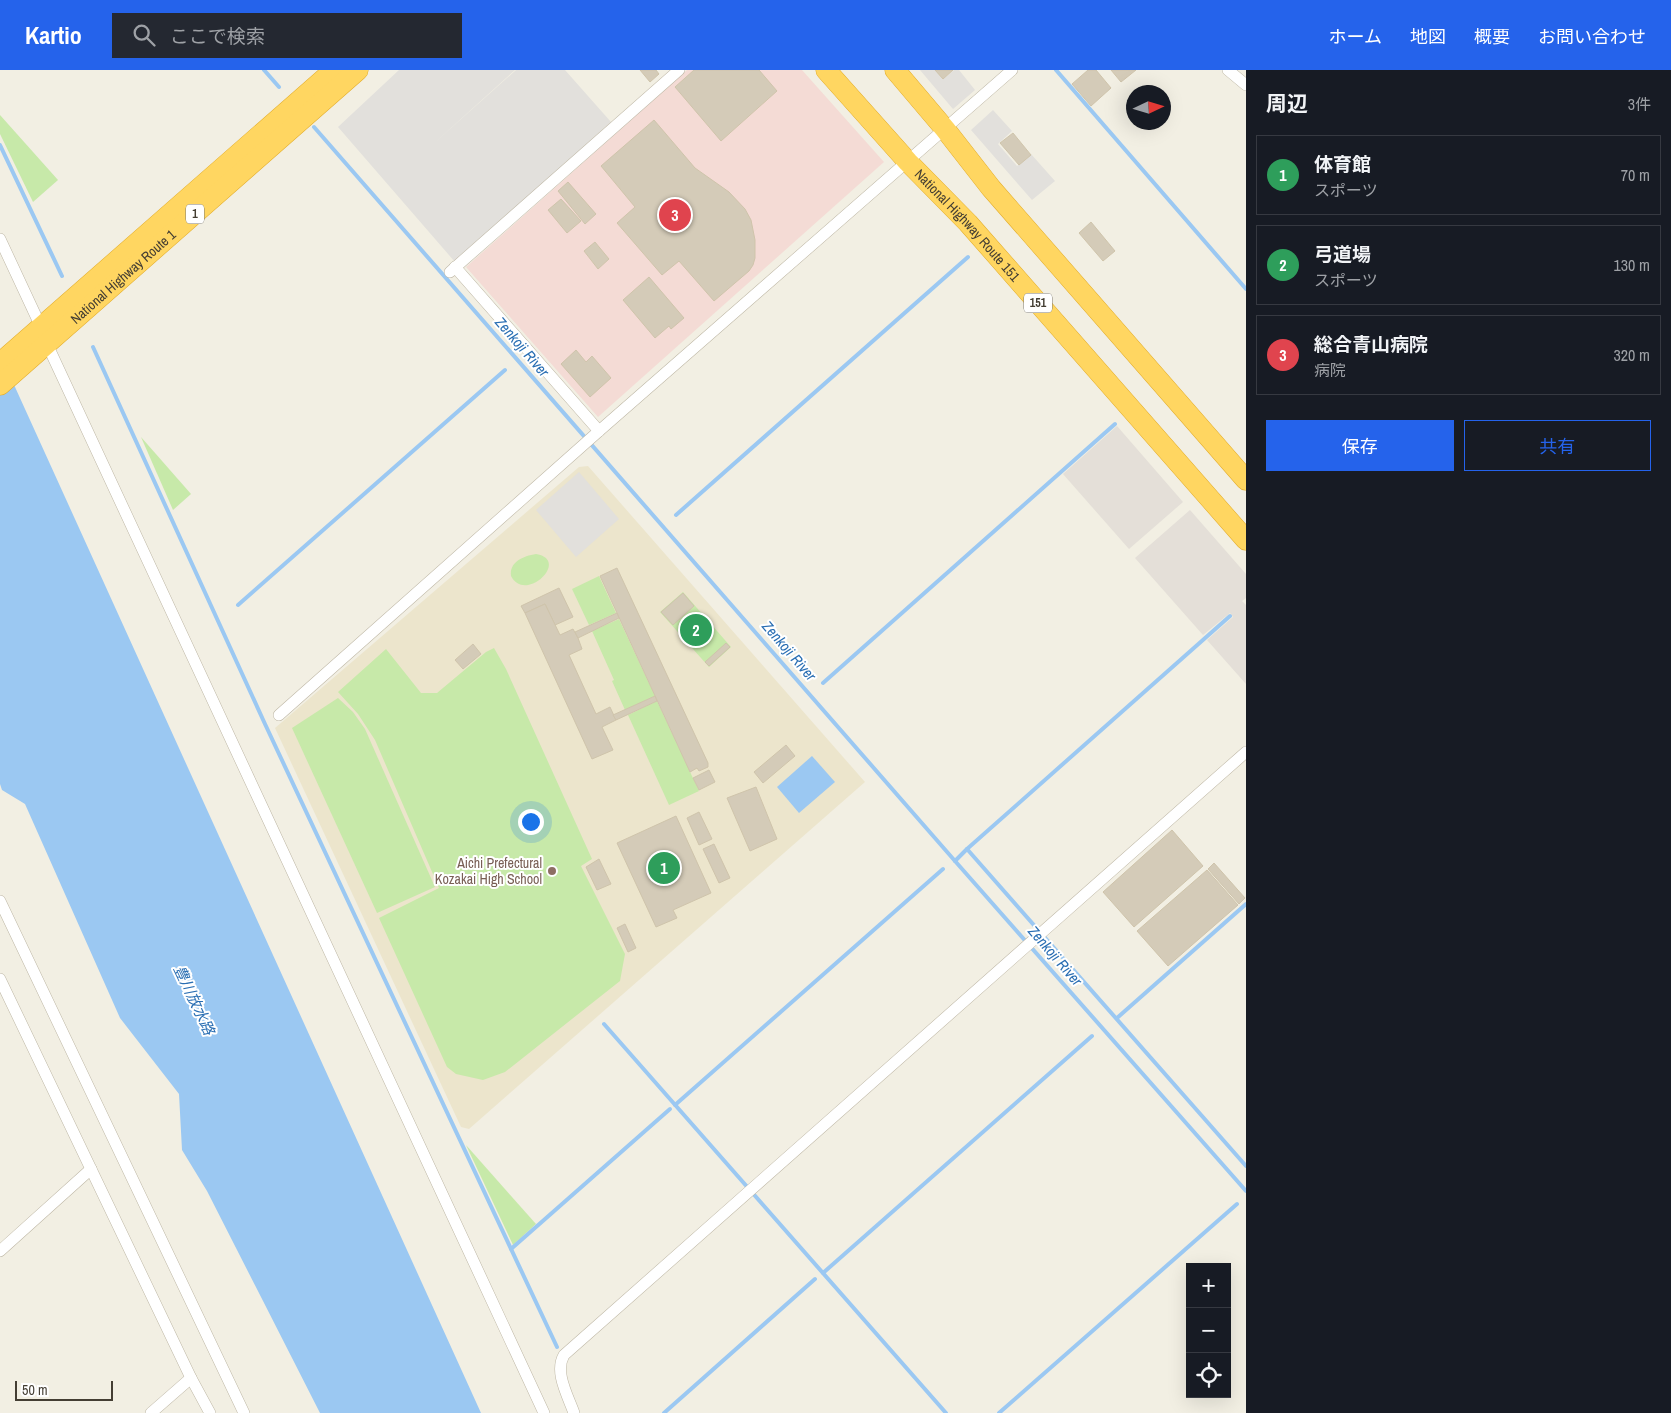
<!DOCTYPE html>
<html lang="ja">
<meta charset="utf-8">
<style>
body{margin:0;font-family:"Archivo Narrow","Noto Sans JP",sans-serif;background:#242831;color:#f1f3f6}
.controls{position:absolute;right:15px;bottom:15px;display:grid;overflow:hidden;border-radius:0px;box-shadow:0 5px 20px #0002}
.controls button{width:45px;height:45px;display:grid;place-items:center;padding:0;border:0;border-bottom:1px solid #363941;background:#171b24;color:#f1f3f6;font:25px sans-serif}
.compass{position:absolute;left:1126px;top:15px;width:45px;height:45px;border-radius:50%;background:#171b24;box-shadow:0 5px 20px #0002;rotate:86deg}
.scale{position:absolute;left:15px;bottom:12px;width:98px;box-sizing:border-box;padding-left:5px;border:2px solid #443e33;border-top:0;font-size:14px;line-height:18px;white-space:nowrap;color:#443e33;-webkit-text-stroke:4px #fff;paint-order:stroke}
.you{position:absolute;left:530px;top:751px;width:18px;height:18px;margin:-12px;border:4px solid #fff;border-radius:50%;background:#1a73e8;box-shadow:0 0 0 8px #1a73e833}
.badge{display:grid;place-items:center;width:32px;height:32px;border-radius:50%;background:#2563eb;color:#fff;font-size:16px;font-weight:700}
.pin{position:absolute;translate:-50% -50%;border:2px solid #fff;box-shadow:0 1px 5px #0006}
.list{margin:0;padding:0;list-style:none}
h2{display:flex;justify-content:space-between;align-items:center;height:65px;margin:0;padding:0 20px;font-size:21px}
h2 small{font-size:16px;font-weight:400;color:#9ea1a6}
.list li{display:grid;grid-template-columns:32px 1fr auto;gap:15px;align-items:center;box-sizing:border-box;height:80px;margin:0 10px 10px;padding:0 10px;border:1px solid #363941;border-radius:0px}
.list b{display:block;font-size:19px;white-space:nowrap}
.list p{margin:0;font-size:16px;white-space:nowrap;color:#9ea1a6}
.list em{font-size:16px;font-style:normal;color:#9ea1a6}
.actions{display:flex;gap:10px;padding:15px 20px}
.actions a{flex:1;padding:11px 0;border:1px solid #2563eb;border-radius:0px;text-align:center;font-size:18px;color:#2563eb}
.actions .main{background:#2563eb;color:#fff}
.icon{flex:none;width:28px;height:28px;fill:none;stroke:currentColor;stroke-width:2;stroke-linecap:round;stroke-linejoin:round}
.map{position:relative;flex:none;width:1246px;height:1343px;overflow:hidden}
header{display:flex;align-items:center;gap:30px;box-sizing:border-box;height:70px;padding:0 25px;background:#2563eb;color:#fff}
header strong{font-size:24px}
nav{display:flex;gap:28px;margin-inline-start:auto;font-size:18px}
.search{width:350px;height:45px;background:#242831;display:flex;align-items:center;gap:12px;box-sizing:border-box;padding:0 18px;border-radius:0px;color:#9ea1a6;font-size:19px}
main{display:flex}
aside{flex:1;background:#171b24}
.map>svg:first-child{display:block}
</style>
<header>
<strong>Kartio</strong>
<div class="search"><svg class="icon" aria-label="search" viewBox="0 0 24 24"><circle cx="10" cy="10" r="6"/><path d="M15 15l6 6"/></svg>ここで検索</div>
<nav><a>ホーム</a><a>地図</a><a>概要</a><a>お問い合わせ</a></nav>
</header>
<main>
<div class="map">
<svg width="1246" height="1343" viewBox="0 0 1246 1343">
<rect width="100%" height="100%" fill="#f2efe3"/>
<g fill="#e4dfd8">
<polygon points="1117,356 1183,432 1129,479 1063,404"/>
<polygon points="1190,440 1246,504 1246,528 1242,531 1246,535 1246,614 1207,570 1233,547 1230,543 1203,565 1135,488"/>
</g>
<polygon fill="#ece5cc" points="588,396 865,712 469,1059 461,1057 275,658 579,397"/>
<polygon fill="#f4dbd5" points="687,0 802,0 884,92 598,347 466,197"/>
<g fill="#c7e9a9">
<polygon points="0,45 58,110 33,132 0,64"/>
<polygon points="141,367 191,424 173,440"/>
<path d="M536,484C571,490 525,534 511,506C509,492 523,486 536,484Z"/>
<polygon points="599,506 616,543 589,555 572,519"/>
<polygon points="683,522 731,577 709,597 660,542"/>
<polygon points="619,549 655,626 625,640 612,611 614,610 592,561"/>
<polygon points="494,578 506,599 592,789 581,796 625,884 620,911 505,1002 483,1010 456,1004 447,997 379,848 439,818 375,670 358,644 338,622 386,579 421,623 437,623 486,582"/>
<polygon points="338,628 353,642 365,659 435,817 377,843 292,658"/>
<polygon points="657,631 699,721 669,735 628,645"/>
<polygon points="466,1075 536,1154 513,1175"/>
</g>
<g fill="#e2e0dc">
<polygon points="399,0 515,0 431,76 516,0 565,0 611,52 455,192 338,57"/>
<polygon points="920,0 936,0 943,9 954,0 959,0 975,20 953,39"/>
<polygon points="993,40 1012,61 998,74 1017,96 1031,84 1055,111 1032,130 971,60"/>
<polygon points="579,402 619,449 576,487 536,440"/>
</g>
<g fill="#9bc8f2">
<polygon points="0,288 15,317 481,1343 320,1343 207,1121 182,1080 179,1024 120,948 25,734 2,720 0,714"/>
<polygon points="812,686 835,712 799,743 777,717"/>
</g>
<g fill="none" stroke-linecap="round" stroke-linejoin="round">
<g stroke="#9bc8f2" stroke-width="4">
<polyline points="264,0 279,17"/>
<polyline points="1056,0 1246,219"/>
<polyline points="314,57 955,791 1246,1121"/>
<polyline points="0,75 62,206"/>
<polyline points="93,277 265,654 557,1277"/>
<polyline points="676,445 968,187"/>
<polyline points="238,535 505,300"/>
<polyline points="823,613 1115,354"/>
<polyline points="967,779 1230,546"/>
<polyline points="955,791 967,779 1246,1096"/>
<polyline points="1117,948 1246,834"/>
<polyline points="604,954 946,1343"/>
<polyline points="675,1035 943,799"/>
<polyline points="511,1179 670,1039"/>
<polyline points="823,1203 1092,966"/>
<polyline points="664,1343 815,1209"/>
<polyline points="999,1343 1237,1134"/>
</g>
</g>
<g fill="#d4cbb8" stroke="#cfc4ab">
<polygon points="640,0 656,0 659,4 650,12"/>
<polygon points="694,0 759,0 777,21 721,71 675,17"/>
<polygon points="935,0 953,0 943,9"/>
<polygon points="1088,0 1096,0 1111,18 1091,36 1072,14"/>
<polygon points="1111,0 1136,0 1121,12"/>
<polygon points="654,50 695,98 729,122 745,139 751,150 755,170 755,188 753,195 749,201 714,231 679,191 662,205 617,153 635,137 601,96"/>
<polygon points="1013,63 1031,85 1019,95 1000,73"/>
<polygon points="568,112 596,144 585,154 558,121"/>
<polygon points="561,129 581,151 567,163 548,140"/>
<polygon points="1091,152 1115,181 1103,191 1079,163"/>
<polygon points="595,172 609,189 598,199 584,181"/>
<polygon points="649,207 684,248 671,259 669,256 655,268 623,230"/>
<polygon points="576,280 586,292 592,286 611,308 590,327 561,294"/>
<polygon points="617,498 708,693 708,697 699,701 697,698 690,702 600,506"/>
<polygon points="559,518 573,547 555,555 545,534 525,543 521,536"/>
<polygon points="683,523 694,536 673,555 661,542"/>
<polygon points="545,534 560,565 573,559 578,568 582,579 569,585 596,644 610,637 616,650 602,657 613,680 592,689 525,543"/>
<polygon points="617,543 619,548 578,568 575,562"/>
<polygon points="726,573 730,577 709,596 705,592"/>
<polygon points="473,574 481,584 463,599 455,590"/>
<polygon points="655,626 657,631 616,650 613,645"/>
<polygon points="786,675 795,686 763,713 754,702"/>
<polygon points="709,700 715,712 699,720 693,708"/>
<polygon points="756,717 777,769 750,781 727,728"/>
<polygon points="699,742 712,769 699,775 687,748"/>
<polygon points="676,746 711,823 673,840 677,848 656,857 617,773"/>
<polygon points="1172,760 1203,796 1134,857 1103,822"/>
<polygon points="714,774 730,808 719,813 703,779"/>
<polygon points="599,789 611,814 597,820 586,797"/>
<polygon points="1214,793 1245,828 1239,834 1208,799"/>
<polygon points="1207,800 1238,835 1168,896 1137,861"/>
<polygon points="625,854 636,878 628,882 617,858"/>
</g>
<g fill="none" stroke-linecap="round" stroke-linejoin="round">
<defs>
<g id="street">
<polyline points="1228,0 1246,15"/>
<polyline points="0,169 41,257"/>
<polyline points="455,197 599,361"/>
<polyline points="450,202 679,0"/>
<polyline points="47,274 544,1343"/>
<polyline points="279,645 599,361 1012,0"/>
<polyline points="0,831 244,1343"/>
<polyline points="0,909 191,1308 210,1343"/>
<polyline points="0,1181 91,1099"/>
<polyline points="151,1343 191,1308"/>
<path d="M574,1343C568,1326 554,1302 564,1285L1246,682"/>
</g>
<g id="highway">
<path id="s1" d="M826,0L908,92L968,153L1246,470"/>
<polyline points="895,0 945,59 991,118 1246,410"/>
<polyline points="0,293 334,0"/>
<path id="s2" d="M0,315L358,0"/>
</g>
</defs>
<use href="#street" stroke="#beb7a5" stroke-width="12"/>
<use href="#highway" stroke="#e3ad2c" stroke-width="21"/>
<use href="#street" stroke="#fff" stroke-width="11"/>
<use href="#highway" stroke="#ffd661" stroke-width="20"/>
</g>
<circle fill="#8d6e63" stroke="#fff" stroke-width="2" cx="552" cy="801" r="5"/>
<g text-anchor="middle" stroke-width="4" stroke-linejoin="round" paint-order="stroke">
<g fill="#fff" stroke="#7c7870" stroke-width="1">
<rect x="186" y="134.5" width="18" height="19" rx="4"/>
<rect x="1024" y="223.5" width="28" height="19" rx="4"/>
</g>
<g font-size="12" font-weight="bold" fill="#443e33">
<text x="195" y="148">1</text>
<text x="1038" y="237">151</text>
</g>
<g font-size="14" fill="#443e33" stroke="#fff">
<text dy="5" stroke="none"><textPath href="#s1" startOffset="210">National Highway Route 151</textPath></text>
<text dy="5" stroke="none"><textPath href="#s2" startOffset="164">National Highway Route 1</textPath></text>
</g>
<g font-size="14" fill="#785e54" stroke="#fff" text-anchor="end">
<text x="542" y="798">Aichi Prefectural<tspan x="542" dy="16">Kozakai High School</tspan></text>
</g>
<g font-size="15" font-style="italic" fill="#296eb3" stroke="#fff">
<text transform="translate(522 277) rotate(49)" y="5">Zenkoji River</text>
<text transform="translate(789 581) rotate(49)" y="5">Zenkoji River</text>
<text transform="translate(1055 886) rotate(49)" y="5">Zenkoji River</text>
<text transform="translate(194 930) rotate(65)" y="5">豊川放水路</text>
</g>
</g>
</svg>
<div class="controls">
<button>+</button>
<button>−</button>
<button><svg class="icon" aria-label="locate" viewBox="0 0 24 24"><circle cx="12" cy="12" r="6"/><path d="M12 2v4M12 18v4M2 12h4M18 12h4"/></svg></button>
</div>
<svg class="compass" viewBox="-18 -18 36 36"><path d="M0-13l5 13h-10z" fill="#e53935"/><path d="M0 13l5-13h-10z" fill="#9ea1a6"/></svg>
<div class="scale">50 m</div>
<div class="you"></div>
<div class="pin badge" style="left:664px;top:798px;background:#2e9e5b">1</div>
<div class="pin badge" style="left:696px;top:560px;background:#2e9e5b">2</div>
<div class="pin badge" style="left:675px;top:145px;background:#e0444e">3</div>
</div>
<aside>
<h2>周辺<small>3件</small></h2>
<ul class="list">
<li><span class="badge" style="background:#2e9e5b">1</span><div><b>体育館</b><p>スポーツ</p></div><em>70 m</em></li>
<li><span class="badge" style="background:#2e9e5b">2</span><div><b>弓道場</b><p>スポーツ</p></div><em>130 m</em></li>
<li><span class="badge" style="background:#e0444e">3</span><div><b>総合青山病院</b><p>病院</p></div><em>320 m</em></li>
</ul>
<div class="actions"><a class="main">保存</a><a>共有</a></div>
</aside>
</main>
